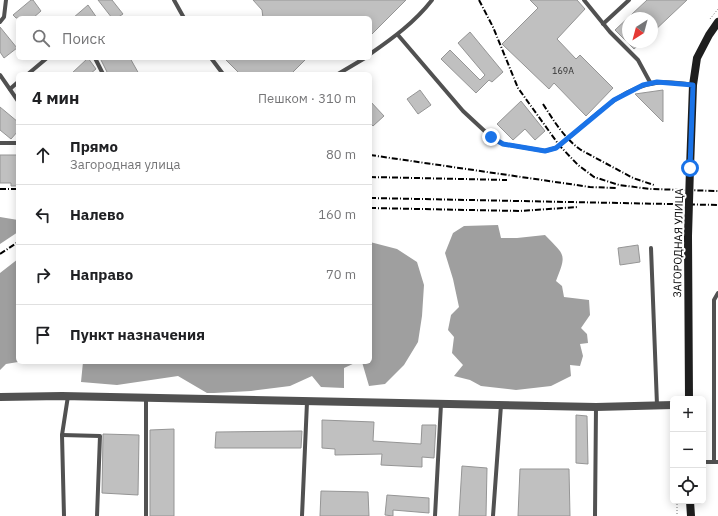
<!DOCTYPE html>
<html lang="ru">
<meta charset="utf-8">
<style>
body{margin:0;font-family:"IBM Plex Sans",sans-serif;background:#f2f2f2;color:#202124}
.controls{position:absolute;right:12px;bottom:12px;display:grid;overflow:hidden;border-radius:6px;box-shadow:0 2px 10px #0003}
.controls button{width:36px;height:36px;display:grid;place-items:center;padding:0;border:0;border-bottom:1px solid #e0e0e0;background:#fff;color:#202124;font:20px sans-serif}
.compass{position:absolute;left:622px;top:12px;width:36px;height:36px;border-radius:50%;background:#fff;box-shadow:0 2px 10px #0003;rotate:216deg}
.stop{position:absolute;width:12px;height:12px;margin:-9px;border:3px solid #1a73e8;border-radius:50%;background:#fff}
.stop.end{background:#1a73e8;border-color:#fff;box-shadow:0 1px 4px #0008}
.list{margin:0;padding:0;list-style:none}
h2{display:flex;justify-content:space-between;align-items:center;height:52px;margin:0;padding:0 16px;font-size:17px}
h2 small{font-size:13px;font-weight:400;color:#757577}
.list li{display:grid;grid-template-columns:26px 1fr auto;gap:12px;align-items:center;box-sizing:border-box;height:60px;padding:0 16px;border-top:1px solid #e0e0e0}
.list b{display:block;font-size:15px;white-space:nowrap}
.list p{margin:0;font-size:13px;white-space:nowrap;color:#757577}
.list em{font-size:13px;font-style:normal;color:#757577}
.icon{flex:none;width:22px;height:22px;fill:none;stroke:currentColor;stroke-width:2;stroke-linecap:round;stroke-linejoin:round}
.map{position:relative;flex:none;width:718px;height:516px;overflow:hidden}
.search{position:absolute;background:#fff;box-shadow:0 2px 10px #0003;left:16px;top:16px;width:356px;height:44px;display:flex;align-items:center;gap:10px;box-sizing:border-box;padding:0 14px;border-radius:6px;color:#757577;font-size:15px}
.panel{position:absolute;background:#fff;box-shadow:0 2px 10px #0003;left:16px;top:72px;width:356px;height:292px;border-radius:6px}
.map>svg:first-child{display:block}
</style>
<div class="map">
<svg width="718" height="516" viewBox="0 0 718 516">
<rect width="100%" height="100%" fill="#fff"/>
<g fill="#9f9f9f">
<polygon points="0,217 18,220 18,232 0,244"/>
<path d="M498,225L501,238H517L545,235C565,256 567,253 556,281L562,286L564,297L589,300L590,315L581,328L587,334L588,343L580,344L583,356L580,366L570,365L571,376L551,386L516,390L481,386L470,380L454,376L463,365L452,353L454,337L448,330L451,315L459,307L453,279L445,253L453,233L464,226Z"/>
<polygon points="370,242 397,249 417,262 424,285 422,316 418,342 404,365 385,384 369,386 362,362 370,362"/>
<polygon points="18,259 18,362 6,364 0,370 0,273"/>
<polygon points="83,362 357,362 344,368 344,388 321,387 312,376 290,386 251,391 214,393 207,393 178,376 117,385 81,382"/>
</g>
<g fill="#c0c0c0" stroke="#959595">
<polygon points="31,0 33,0 41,11 33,18 16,18 13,15"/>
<polygon points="98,0 112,0 123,14 117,18 112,18"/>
<polygon points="253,0 406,0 370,36 370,18 263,18 262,10"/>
<polygon points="530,0 577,0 585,9 557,39 576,59 580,55 613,88 586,116 554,83 549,89 502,44 538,8"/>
<polygon points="647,0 687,0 652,33 652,18 628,18 628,42 642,42 634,49 615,30"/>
<polygon points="88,5 97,18 73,18"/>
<polygon points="0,27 17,48 4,58 0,52"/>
<polygon points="470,32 503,72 492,82 489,80 476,93 441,59 450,50 480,80 485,75 458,43"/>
<polygon points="88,58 96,69 90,74 71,74"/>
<polygon points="100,58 130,58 139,74 108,74"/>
<polygon points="224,58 307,58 291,74 240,74"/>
<polygon points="420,90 431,105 418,114 407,99"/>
<polygon points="663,90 663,122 635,94"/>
<polygon points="370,101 384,116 373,126 370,123"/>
<polygon points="521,101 545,131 535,140 525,129 513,140 497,124"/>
<polygon points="0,107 18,122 18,131 11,139 0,130"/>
<polygon points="0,155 18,155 18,186 11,186 11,183 0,183"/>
<polygon points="638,245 640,262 620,265 618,248"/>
<polygon points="576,415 587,416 588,464 576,463"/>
<polygon points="322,420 374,422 373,441 421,444 422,425 436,425 434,458 422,457 422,467 381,465 382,454 335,455 335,449 322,448"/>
<polygon points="174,429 174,516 150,516 150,430"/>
<polygon points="302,431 301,448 215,448 216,432"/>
<polygon points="103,434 139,435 138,495 102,493"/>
<polygon points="462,466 487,468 486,516 459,516"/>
<polygon points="520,469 569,469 570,516 518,516"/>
<polygon points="321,491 368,492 369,516 320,516"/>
<polygon points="387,495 429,498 429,513 393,510 393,516 385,515"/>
</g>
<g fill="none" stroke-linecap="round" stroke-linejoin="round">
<g stroke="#737373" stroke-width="1" stroke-dasharray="1 2" stroke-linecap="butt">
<polyline points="710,19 718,9"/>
<polyline points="677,501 677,516"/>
</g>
<g stroke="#515151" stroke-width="4">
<polyline points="174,0 184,18"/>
<polyline points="584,0 610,32 638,60 651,84"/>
<polyline points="0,22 4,17 6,0"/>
<polyline points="603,24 629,0"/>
<path d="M398,35L463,111L491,137L503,144L545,151L556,148C586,126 618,87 656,83C667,81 681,83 693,85"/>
<path d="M370,54C393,38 415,22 432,0"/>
<polyline points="95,58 103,74"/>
<polyline points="211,58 223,74"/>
<polyline points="28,74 47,58"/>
<polyline points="338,74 365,58"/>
<polyline points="0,75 18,101"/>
<polyline points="10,89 18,82"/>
<polyline points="0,143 18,143"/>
<polyline points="651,248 657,405"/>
<polyline points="62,435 100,436 97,516"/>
<polyline points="703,462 718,462"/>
<polyline points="714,462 714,300 718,293"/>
<polyline points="64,516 62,435 68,396"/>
<polyline points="146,516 146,399"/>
<polyline points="302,516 307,402"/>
<polyline points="435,516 441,404"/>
<polyline points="493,516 501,405"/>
<polyline points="595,516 596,407"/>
</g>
<polyline stroke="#515151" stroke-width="8" points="0,397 62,396 596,407 673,405"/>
<g stroke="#1e1e1e" stroke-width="8">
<polyline points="690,168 693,85 697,58 709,35 718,22"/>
<polyline points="688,236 689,399"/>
<polyline points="690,501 691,516"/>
</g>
<g stroke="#000" stroke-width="2" stroke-dasharray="6 2 1 2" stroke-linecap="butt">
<polyline points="479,0 493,27 518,88 559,145 578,165 594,177 619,185 650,189 718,191"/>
<path d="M543,104C554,121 564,138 581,150L633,178L654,185"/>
<polyline points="370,155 590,187 616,188"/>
<polyline points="370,177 507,180"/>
<polyline points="0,189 18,189"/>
<polyline points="370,198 718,205"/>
<polyline points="370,208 520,211 578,207"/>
<polyline points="0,254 18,242"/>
</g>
<polyline stroke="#1e1e1e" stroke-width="8" points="688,236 690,168"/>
</g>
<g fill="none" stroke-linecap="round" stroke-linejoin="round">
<polyline stroke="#1a73e8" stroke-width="5" points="491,137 503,144 545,151 556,148 614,100 643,85 657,82 693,85 690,168"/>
</g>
<g text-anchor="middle" stroke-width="4" stroke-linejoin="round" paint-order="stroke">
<g font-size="9" fill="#303030">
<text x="563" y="74">169А</text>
</g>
<g font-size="11" fill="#000" stroke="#fff">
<text transform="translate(678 243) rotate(-89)" y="4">ЗАГОРОДНАЯ УЛИЦА</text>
</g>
</g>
</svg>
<div class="controls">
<button>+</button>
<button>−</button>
<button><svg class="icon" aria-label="locate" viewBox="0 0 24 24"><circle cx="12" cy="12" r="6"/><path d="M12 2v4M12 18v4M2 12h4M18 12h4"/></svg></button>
</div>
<svg class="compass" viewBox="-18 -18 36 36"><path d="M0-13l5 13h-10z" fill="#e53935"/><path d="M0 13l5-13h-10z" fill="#757577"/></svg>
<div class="stop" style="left:690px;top:168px"></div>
<div class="stop end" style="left:491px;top:137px"></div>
<div class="search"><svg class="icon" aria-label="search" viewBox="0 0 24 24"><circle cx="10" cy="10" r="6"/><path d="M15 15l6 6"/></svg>Поиск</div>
<section class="panel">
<h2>4 мин<small>Пешком · 310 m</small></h2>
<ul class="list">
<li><svg class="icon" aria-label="ahead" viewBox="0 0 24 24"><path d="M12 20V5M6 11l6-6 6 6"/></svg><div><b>Прямо</b><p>Загородная улица</p></div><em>80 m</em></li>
<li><svg class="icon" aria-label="left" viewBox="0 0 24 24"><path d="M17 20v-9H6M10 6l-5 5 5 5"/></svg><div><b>Налево</b></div><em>160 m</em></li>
<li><svg class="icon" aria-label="right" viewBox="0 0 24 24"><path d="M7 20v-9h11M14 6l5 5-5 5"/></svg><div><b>Направо</b></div><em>70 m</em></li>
<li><svg class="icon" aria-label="arrive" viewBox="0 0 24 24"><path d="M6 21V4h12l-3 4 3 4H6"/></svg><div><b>Пункт назначения</b></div></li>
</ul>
</section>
</div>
